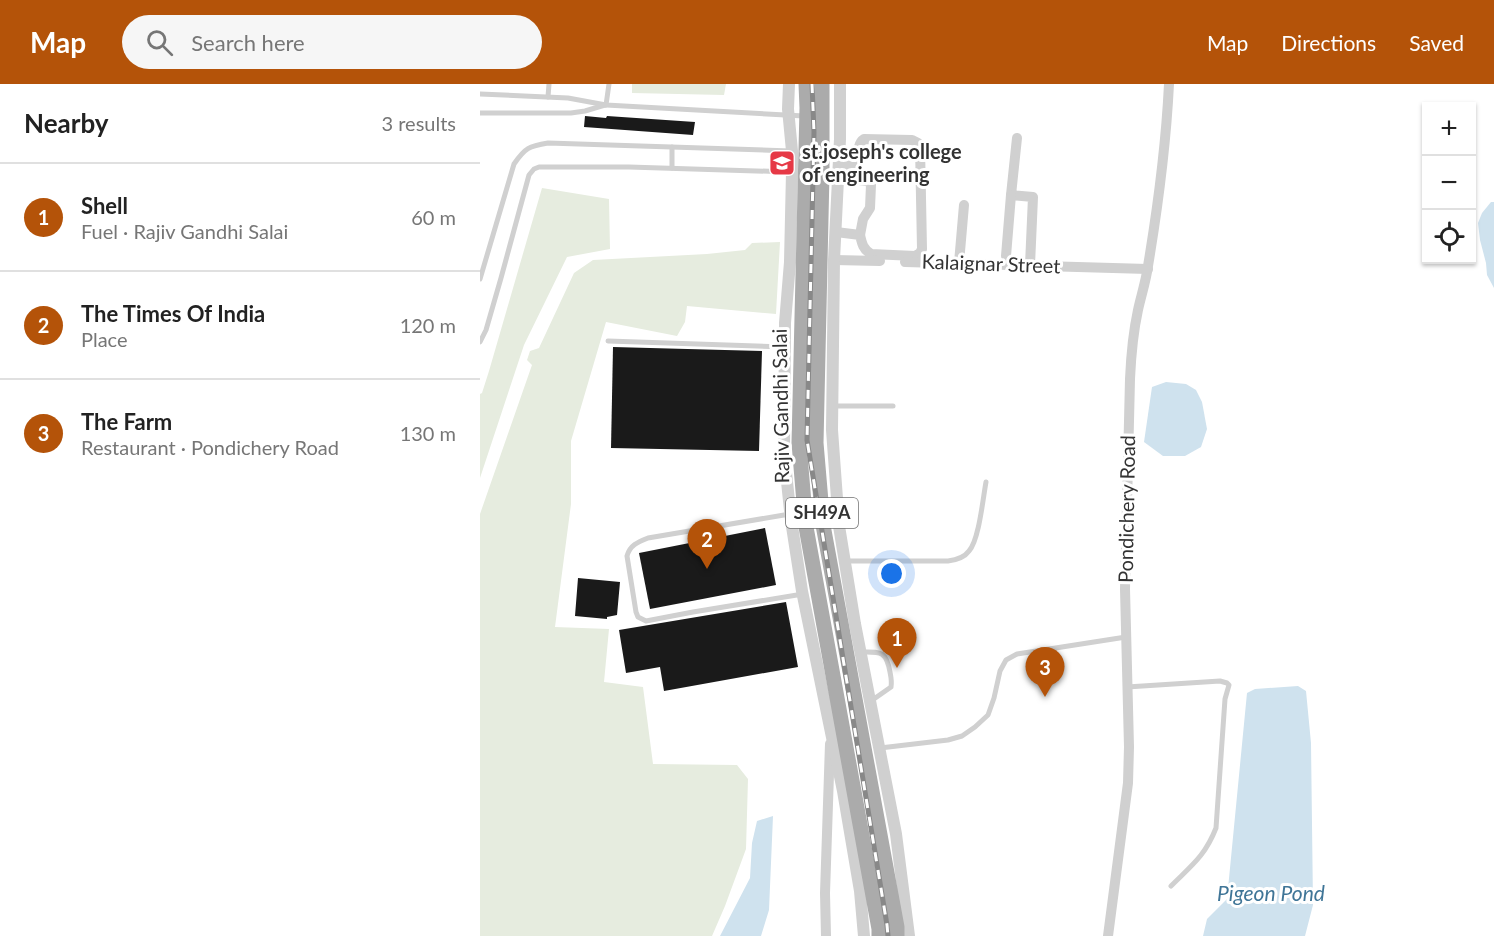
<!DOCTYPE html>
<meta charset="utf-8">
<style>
body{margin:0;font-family:Lato,sans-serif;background:#f6f6f6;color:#222}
.controls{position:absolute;right:18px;top:18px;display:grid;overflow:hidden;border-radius:0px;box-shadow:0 2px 4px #0004}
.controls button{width:54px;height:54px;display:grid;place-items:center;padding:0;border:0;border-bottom:2px solid #e0e0e0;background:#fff;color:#222;font:30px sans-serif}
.you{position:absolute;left:412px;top:490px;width:21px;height:21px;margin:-15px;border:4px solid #fff;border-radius:50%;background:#1a73e8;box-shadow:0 0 0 9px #1a73e833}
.badge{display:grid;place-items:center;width:39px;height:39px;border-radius:50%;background:#b45309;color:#fff;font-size:20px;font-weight:700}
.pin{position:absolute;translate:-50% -50px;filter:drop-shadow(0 2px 3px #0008)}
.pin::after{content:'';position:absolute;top:32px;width:21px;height:18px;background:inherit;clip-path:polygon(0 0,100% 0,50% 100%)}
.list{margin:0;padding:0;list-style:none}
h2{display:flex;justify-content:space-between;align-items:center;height:78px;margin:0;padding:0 24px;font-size:26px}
h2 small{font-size:20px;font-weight:400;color:#767676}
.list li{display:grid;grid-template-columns:39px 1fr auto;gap:18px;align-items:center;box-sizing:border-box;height:108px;padding:0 24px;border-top:2px solid #e0e0e0}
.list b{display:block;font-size:22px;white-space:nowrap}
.list p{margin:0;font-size:20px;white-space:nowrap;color:#767676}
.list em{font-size:20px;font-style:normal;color:#767676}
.icon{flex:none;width:33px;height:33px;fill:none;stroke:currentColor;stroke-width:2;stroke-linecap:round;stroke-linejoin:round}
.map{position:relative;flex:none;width:1014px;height:852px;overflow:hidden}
header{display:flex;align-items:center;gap:36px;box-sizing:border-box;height:84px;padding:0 30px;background:#b45309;color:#fff}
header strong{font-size:28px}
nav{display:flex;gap:33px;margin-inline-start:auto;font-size:21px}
.search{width:420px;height:54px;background:#f6f6f6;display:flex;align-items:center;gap:15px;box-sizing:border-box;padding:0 21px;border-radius:33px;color:#767676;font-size:22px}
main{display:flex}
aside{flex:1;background:#fff}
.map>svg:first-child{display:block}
</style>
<header>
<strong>Map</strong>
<div class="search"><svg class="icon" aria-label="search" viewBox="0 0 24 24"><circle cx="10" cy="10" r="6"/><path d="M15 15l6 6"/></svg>Search here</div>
<nav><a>Map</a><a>Directions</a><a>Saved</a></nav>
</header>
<main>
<aside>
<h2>Nearby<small>3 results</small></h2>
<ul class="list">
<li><span class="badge">1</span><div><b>Shell</b><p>Fuel · Rajiv Gandhi Salai</p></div><em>60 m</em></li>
<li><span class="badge">2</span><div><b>The Times Of India</b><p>Place</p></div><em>120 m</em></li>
<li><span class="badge">3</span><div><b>The Farm</b><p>Restaurant · Pondichery Road</p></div><em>130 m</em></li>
</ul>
</aside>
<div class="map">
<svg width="1014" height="852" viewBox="0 0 1014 852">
<rect width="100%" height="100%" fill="#fff"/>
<g fill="#e6ecdf">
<polygon points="152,0 246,0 244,11 152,9"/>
<polygon points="62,104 129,115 130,165 87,173 44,261 0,394 0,310 2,309 9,287"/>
<polygon points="300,158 296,230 207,222 205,238 197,252 126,238 91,357 91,420 75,543 129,545 124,598 163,603 173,680 257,681 268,695 266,765 245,822 232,852 0,852 0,430 52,281 47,276 50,267 59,264 94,189 113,176 227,170 265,166 272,159"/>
</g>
<g fill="#cfe2ee">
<polygon points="1011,118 1014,118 1014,214 1014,204 1007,191 1006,179 1000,156 998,139 1002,129"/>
<polygon points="686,298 706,300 716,306 722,318 727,345 721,363 705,372 683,372 664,358 672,303"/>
<polygon points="818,602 826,607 831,659 833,821 825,852 723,852 727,835 747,815 767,609 775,605"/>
<polygon points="293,732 289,826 281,852 240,852 270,794 272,759 277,737"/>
</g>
<g fill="#1a1a1a">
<polygon points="105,32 126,34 127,32 215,38 213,51 104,43"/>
<polygon points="133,263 282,267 279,367 131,364"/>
<polygon points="285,444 296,501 170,525 159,469"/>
<polygon points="98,494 140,498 137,531 127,533 127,535 95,532"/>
<polygon points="306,518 318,583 184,607 180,583 146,589 139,546"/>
</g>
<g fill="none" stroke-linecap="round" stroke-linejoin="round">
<g stroke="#d0d0d0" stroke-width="5">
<polyline points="0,10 88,14 126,21 324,32"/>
<polyline points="68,13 69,0"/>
<polyline points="126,21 129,0"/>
<polyline points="0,29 91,29 105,27 125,21"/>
<polyline points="192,84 192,63"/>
<path d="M0,195L34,80C45,64 49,62 68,59L311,67"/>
<polyline points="128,257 304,263"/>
<polyline points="0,258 6,246 21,194 49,91 54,85 59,83 149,83 311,88"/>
<polyline points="352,322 413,322"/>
<path d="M310,430L168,454C158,458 150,461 147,472L156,528L158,533L166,537L213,528L323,510"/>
<path d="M365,477H468C476,476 484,474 489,467C499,456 503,414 506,398"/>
<path d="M381,568C400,568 406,566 410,588C411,593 412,597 411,603L391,617"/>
<path d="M647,603L740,597L747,599L749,601L745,615L736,744C725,772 712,781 691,802"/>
<polyline points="400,664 468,656 482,652 495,643 508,631 514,614 520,587 526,576 537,570 646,553"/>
</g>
<g stroke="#d0d0d0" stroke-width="10">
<polyline points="537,54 531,111 553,113 550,181"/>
<polyline points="378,82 379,96 388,97 391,101 390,124 383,135 380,151"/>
<path d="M356,148L380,151C382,160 383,165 391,170L435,172L440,169L442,165L440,62L438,59L432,56L384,55C376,60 379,73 378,82L359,81"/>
<polyline points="526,172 531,111"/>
<polyline points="354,176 400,177"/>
<polyline points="425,178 668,185"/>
<polyline points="479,179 484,121"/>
<polyline points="346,852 345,809 350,660"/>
<path d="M628,852L648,699L649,663L645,505L650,295C651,272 653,249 658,226C661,212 666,197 668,182C678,122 686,61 689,0"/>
</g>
<g stroke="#d0d0d0" stroke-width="12">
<polyline points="309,0 308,25 312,67 312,88 310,178 305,239 304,369 311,436 322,507 363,707 380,807 384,852"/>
<polyline points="360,0 360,55 354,176 352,346 359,442 375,540 416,750 429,852"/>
</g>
<g stroke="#ababab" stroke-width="15">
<polyline points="326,0 327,24 319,359 326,443 399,845 399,852"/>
<polyline points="342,0 342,89 336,359 343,441 417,843 417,852"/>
</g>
<defs>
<polyline id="rail" points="332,0 334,48 327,356 407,841 408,852"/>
</defs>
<use href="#rail" stroke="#888" stroke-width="5"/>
<use href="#rail" stroke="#fff" stroke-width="3" stroke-dasharray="9" stroke-linecap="butt"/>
</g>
<defs>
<symbol id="university-square" viewBox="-11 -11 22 22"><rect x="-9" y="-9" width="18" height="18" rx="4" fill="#e63946" stroke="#fff"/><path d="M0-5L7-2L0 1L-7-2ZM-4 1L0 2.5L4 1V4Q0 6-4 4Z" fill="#fff"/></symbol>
</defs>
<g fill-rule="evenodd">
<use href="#university-square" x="287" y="64" width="30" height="30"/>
</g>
<g text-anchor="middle" stroke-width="6" stroke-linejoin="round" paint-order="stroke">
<rect fill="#fff" stroke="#707070" stroke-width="1.5" x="306" y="414" width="72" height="30" rx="4.5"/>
<g font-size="18" font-weight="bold" fill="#333">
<text x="342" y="435">SH49A</text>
</g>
<g font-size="20" font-weight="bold" fill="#333" stroke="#fff" text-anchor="start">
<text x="322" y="75">st.joseph's college<tspan x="322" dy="23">of engineering</tspan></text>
</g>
<g font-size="20" fill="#333" stroke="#fff">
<text transform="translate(511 180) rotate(2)" y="7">Kalaignar Street</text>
<text transform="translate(301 322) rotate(-91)" y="7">Rajiv Gandhi Salai</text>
<text transform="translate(647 425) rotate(-89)" y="7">Pondichery Road</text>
</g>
<g font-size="21" font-style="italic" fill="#3f7597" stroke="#fff">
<text x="791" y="817">Pigeon Pond</text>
</g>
</g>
</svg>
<div class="controls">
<button>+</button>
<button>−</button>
<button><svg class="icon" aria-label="locate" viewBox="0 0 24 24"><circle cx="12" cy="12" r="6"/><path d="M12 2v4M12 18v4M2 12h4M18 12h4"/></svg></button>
</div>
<div class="you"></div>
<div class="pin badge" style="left:417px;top:584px">1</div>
<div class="pin badge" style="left:227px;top:485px">2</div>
<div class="pin badge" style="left:565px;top:613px">3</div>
</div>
</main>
